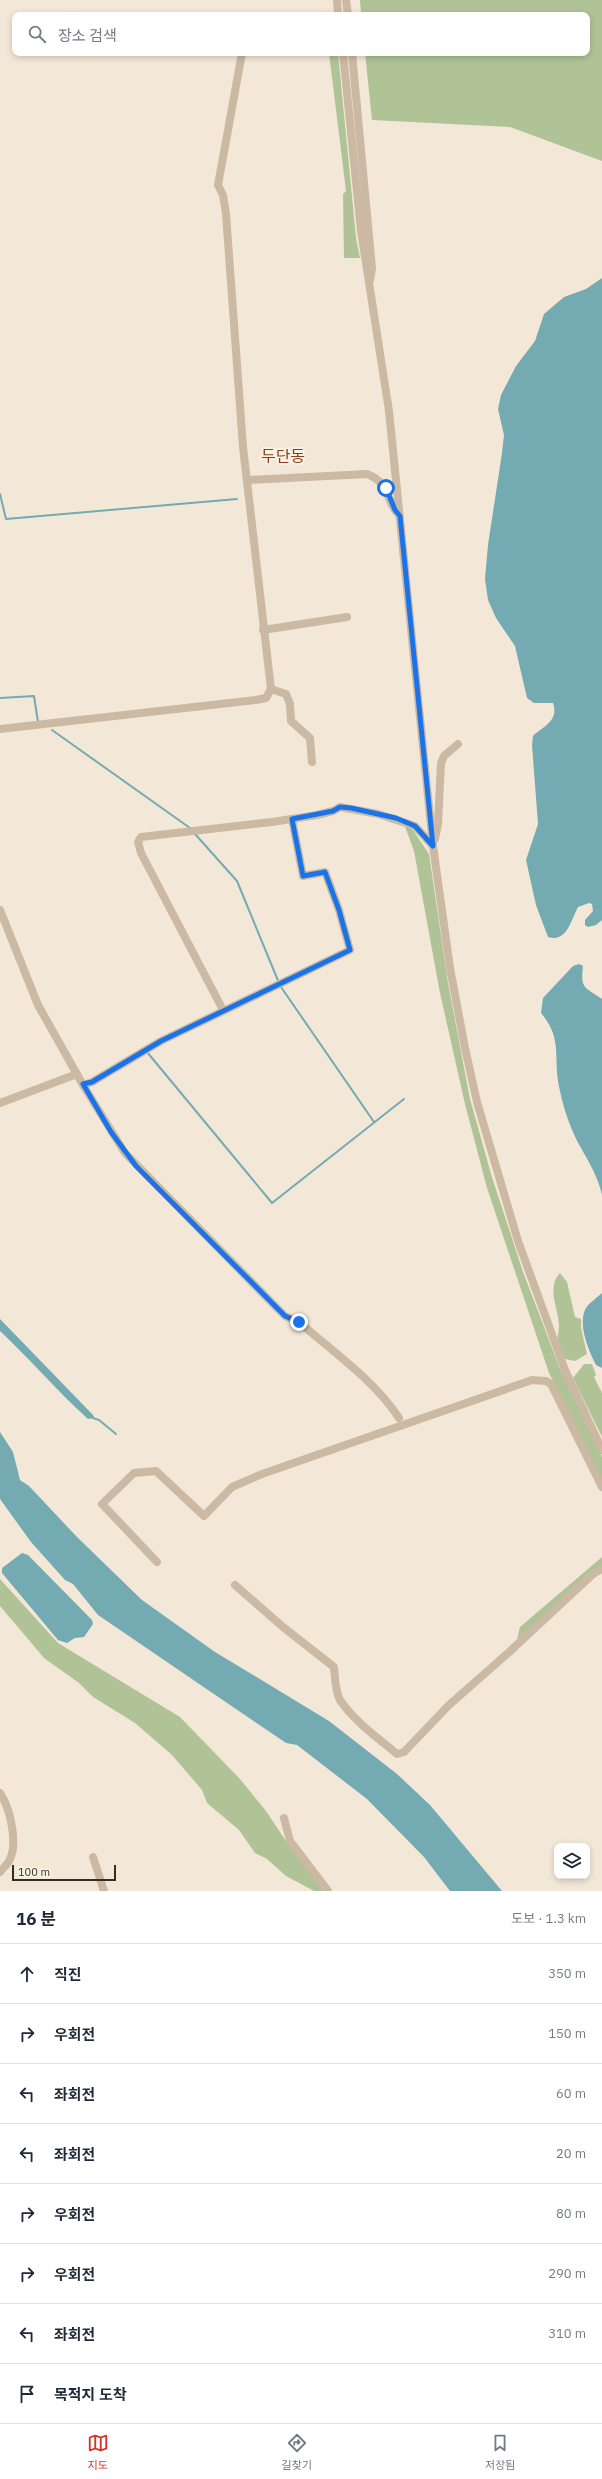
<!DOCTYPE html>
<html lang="ko">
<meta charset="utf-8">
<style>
body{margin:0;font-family:"IBM Plex Sans","Noto Sans KR",sans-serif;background:#f2f2f3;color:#1f2937}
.controls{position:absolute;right:12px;bottom:12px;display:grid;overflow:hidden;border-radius:8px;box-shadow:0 2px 6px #0003}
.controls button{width:36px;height:36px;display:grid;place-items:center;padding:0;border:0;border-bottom:1px solid #e0e1e3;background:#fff;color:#1f2937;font:20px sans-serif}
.scale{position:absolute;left:12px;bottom:10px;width:104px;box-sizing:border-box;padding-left:4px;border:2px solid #362c25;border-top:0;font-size:11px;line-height:14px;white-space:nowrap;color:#362c25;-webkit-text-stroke:3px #faf2e4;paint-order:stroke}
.stop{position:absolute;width:12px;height:12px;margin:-9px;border:3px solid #1a73e8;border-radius:50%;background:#fff}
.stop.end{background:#1a73e8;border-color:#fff;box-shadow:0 1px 4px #0008}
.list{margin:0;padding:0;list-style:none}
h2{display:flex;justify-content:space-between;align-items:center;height:52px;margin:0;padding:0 16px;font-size:17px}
h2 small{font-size:13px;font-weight:400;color:#747a83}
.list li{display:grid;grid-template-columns:26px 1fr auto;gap:12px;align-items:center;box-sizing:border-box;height:60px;padding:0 16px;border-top:1px solid #e0e1e3}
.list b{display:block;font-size:15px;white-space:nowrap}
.list em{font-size:13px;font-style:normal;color:#747a83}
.icon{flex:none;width:22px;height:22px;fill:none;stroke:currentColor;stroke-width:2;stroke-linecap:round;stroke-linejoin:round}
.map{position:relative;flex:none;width:602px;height:1891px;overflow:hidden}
.search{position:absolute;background:#fff;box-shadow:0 2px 6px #0003;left:12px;right:12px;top:12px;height:44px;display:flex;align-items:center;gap:10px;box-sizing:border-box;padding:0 14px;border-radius:8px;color:#747a83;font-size:15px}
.sheet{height:532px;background:#fff}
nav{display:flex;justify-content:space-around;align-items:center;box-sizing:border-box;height:56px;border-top:1px solid #e0e1e3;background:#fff;font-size:11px;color:#747a83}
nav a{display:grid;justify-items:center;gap:2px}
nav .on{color:#d93025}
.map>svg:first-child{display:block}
</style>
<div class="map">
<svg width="602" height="1891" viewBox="0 0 602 1891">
<rect width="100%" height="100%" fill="#f3e8d7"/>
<g fill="#b0c397">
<polygon points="360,0 602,0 602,161 510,127 372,120 365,53 587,53 587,15 361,15"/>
<polygon points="329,53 338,53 356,238 360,258 344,258 343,194 346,191"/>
<polygon points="404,824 413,830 429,854 448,983 470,1099 491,1174 523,1272 559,1366 602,1457 602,1480 549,1373 487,1188 465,1104 440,993 414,851"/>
<path d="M560,1273L567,1282L575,1317L581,1319V1328L587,1354L575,1361L565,1359C563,1354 559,1348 558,1342C557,1337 559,1331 559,1326C559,1310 546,1287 560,1273Z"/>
<polygon points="584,1364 592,1364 596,1375 594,1377 602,1393 602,1437 573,1378"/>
<polygon points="602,1557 602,1566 517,1639 520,1627"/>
<polygon points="0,1579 58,1643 180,1717 240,1779 266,1811 290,1847 326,1891 314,1891 286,1876 267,1859 255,1853 239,1830 207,1803 202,1790 172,1755 135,1723 93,1697 79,1683 44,1658 0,1606"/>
</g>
<g fill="#74aab2">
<path d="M602,278V920L596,925L588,927L585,925V920L593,911L592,904L589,903L578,907C571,920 567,943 548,937L536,905L526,860L538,824L532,745L533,736C544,726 559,721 553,703H534L527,698L515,646L496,618L488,600L485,579L488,545L502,453L504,435L498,409L501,395L516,366L535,341L544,314L564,297L586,289Z"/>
<path d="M579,964L583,966C580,989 585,987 602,999V1195C598,1177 590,1164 581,1148C571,1131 564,1110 560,1091C552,1059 564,1040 541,1013L543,998L573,966Z"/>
<path d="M602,1293V1368L596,1365C589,1351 577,1324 586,1308C590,1302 597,1298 602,1293Z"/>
<path d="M0,1319L93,1415L94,1417L88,1419C57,1391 30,1359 0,1331Z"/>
<polygon points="0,1432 13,1452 20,1480 29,1486 77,1537 142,1600 215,1652 329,1721 397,1774 430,1805 502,1891 450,1891 424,1857 367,1799 297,1745 286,1743 255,1722 98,1615 73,1584 65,1580 31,1542 0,1499"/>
<polygon points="22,1553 28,1555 92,1620 93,1624 84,1637 75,1638 67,1643 58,1640 2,1573 2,1568"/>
</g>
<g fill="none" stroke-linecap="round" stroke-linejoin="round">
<g stroke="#74aab2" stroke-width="2">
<polyline points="0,494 6,519 237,499"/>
<polyline points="0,698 34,696 38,722"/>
<polyline points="52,730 190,828"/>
<polyline points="195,834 237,881 279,983"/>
<polyline points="281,987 374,1122"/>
<polyline points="147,1052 272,1203 404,1099"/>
<polyline points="90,1417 99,1420 116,1434"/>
</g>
<g stroke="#ccb9a3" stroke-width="8">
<polyline points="337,0 338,15"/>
<polyline points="346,0 348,15"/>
<polyline points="343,53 361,231 389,411 433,846 450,968 465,1048 477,1102 518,1241 565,1370 602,1450"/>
<polyline points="352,53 372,268 370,280"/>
<path d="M247,480L367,474C392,484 384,500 399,515"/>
<polyline points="263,630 347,617"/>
<polyline points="271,689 286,694 290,704 291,721 310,738 312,762"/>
<polyline points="0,729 256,700 266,698 271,689 243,447 226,214 223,195 218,185 242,53"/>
<polyline points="435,839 438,824 441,763 444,756 458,744"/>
<path d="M0,910L38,1005L83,1085L125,1153L285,1316L299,1322C333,1352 374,1380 399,1418"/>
<polyline points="223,1010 141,853 138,842 141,837 272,822 317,815 333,811 340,807 378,814 415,826 433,846"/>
<polyline points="83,1085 92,1082 161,1041 350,950 339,910 325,872 303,876 292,819"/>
<polyline points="0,1103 77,1074"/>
<polyline points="157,1562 102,1504 134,1473 156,1471 204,1516 232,1487 262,1474 532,1380 546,1381 551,1384 602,1487"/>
<path d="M235,1585L283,1627L334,1667C335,1677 335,1691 340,1700C353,1720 379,1739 397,1754L404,1752L449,1705L507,1654L593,1574L602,1569"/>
<path d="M0,1793C10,1808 18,1842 10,1859C8,1864 3,1868 0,1872"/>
<polyline points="284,1818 290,1841 328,1891"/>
<polyline points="93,1857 104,1891"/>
</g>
</g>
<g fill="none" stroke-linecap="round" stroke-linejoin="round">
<polyline stroke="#1a73e8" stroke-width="5" points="299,1322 285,1316 136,1166 111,1132 83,1084 92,1082 161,1041 350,950 339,910 325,872 303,876 292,819 333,811 340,807 351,808 396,818 415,826 433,846 400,516 395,510 386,488"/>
</g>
<g text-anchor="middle" stroke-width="4" stroke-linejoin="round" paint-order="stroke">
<g font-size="16" fill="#8b3e19" stroke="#faf2e4">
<text x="283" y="462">두단동</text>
</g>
</g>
</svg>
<div class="controls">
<button><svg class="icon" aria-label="layers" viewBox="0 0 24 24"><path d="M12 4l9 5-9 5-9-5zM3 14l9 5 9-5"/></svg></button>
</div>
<div class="scale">100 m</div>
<div class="stop" style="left:386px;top:488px"></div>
<div class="stop end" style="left:299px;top:1322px"></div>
<div class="search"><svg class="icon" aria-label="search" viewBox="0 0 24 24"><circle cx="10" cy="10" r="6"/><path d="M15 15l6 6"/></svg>장소 검색</div>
</div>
<section class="sheet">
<h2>16 분<small>도보 · 1.3 km</small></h2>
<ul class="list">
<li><svg class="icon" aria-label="ahead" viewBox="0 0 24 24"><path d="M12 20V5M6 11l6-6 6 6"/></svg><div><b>직진</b></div><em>350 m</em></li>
<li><svg class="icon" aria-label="right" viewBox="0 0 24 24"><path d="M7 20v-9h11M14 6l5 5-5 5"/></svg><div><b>우회전</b></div><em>150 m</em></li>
<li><svg class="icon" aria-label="left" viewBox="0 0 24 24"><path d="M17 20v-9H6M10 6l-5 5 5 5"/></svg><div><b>좌회전</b></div><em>60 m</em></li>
<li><svg class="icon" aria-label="left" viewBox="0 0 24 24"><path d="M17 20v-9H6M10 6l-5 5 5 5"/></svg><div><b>좌회전</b></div><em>20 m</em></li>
<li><svg class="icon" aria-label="right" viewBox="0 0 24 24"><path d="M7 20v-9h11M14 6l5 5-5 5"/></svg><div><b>우회전</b></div><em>80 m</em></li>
<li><svg class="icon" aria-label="right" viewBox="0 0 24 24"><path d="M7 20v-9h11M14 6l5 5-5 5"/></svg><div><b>우회전</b></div><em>290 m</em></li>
<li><svg class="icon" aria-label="left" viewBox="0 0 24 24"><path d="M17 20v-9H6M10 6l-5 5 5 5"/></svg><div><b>좌회전</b></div><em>310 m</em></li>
<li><svg class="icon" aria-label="arrive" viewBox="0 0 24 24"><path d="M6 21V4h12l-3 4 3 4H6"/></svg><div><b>목적지 도착</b></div></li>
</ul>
</section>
<nav>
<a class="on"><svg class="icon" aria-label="map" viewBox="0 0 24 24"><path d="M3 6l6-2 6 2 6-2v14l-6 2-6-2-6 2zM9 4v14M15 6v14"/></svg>지도</a>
<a><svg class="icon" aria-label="directions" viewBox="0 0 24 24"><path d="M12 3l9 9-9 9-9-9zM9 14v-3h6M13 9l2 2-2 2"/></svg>길찾기</a>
<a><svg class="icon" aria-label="saved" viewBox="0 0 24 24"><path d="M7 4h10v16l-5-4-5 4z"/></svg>저장됨</a>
</nav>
